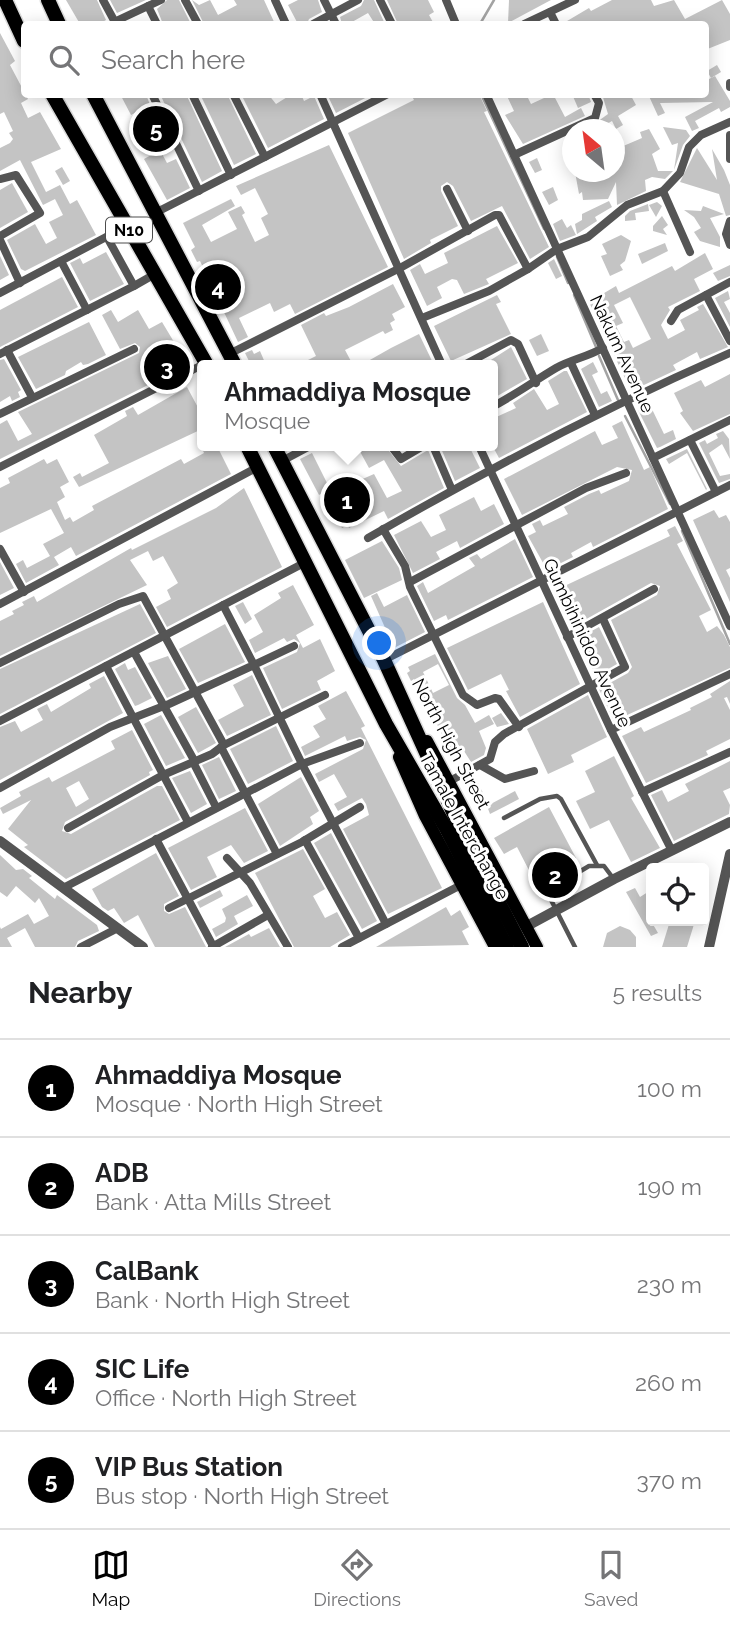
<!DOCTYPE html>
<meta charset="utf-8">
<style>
body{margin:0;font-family:Raleway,sans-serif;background:#f2f2f2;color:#202124}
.controls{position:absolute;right:21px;bottom:21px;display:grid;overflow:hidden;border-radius:7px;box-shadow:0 4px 18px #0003}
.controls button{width:63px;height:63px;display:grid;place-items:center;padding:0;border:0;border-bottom:2px solid #e0e0e0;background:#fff;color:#202124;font:35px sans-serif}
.compass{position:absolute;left:562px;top:119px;width:63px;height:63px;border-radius:50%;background:#fff;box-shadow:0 4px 18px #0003;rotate:331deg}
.you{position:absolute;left:380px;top:644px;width:24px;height:24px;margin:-18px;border:5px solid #fff;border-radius:50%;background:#1a73e8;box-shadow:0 0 0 10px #1a73e833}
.badge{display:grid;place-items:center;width:46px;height:46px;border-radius:50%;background:#000;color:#fff;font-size:23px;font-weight:700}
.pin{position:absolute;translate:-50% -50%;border:4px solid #fff;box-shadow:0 2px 7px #0006}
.popup{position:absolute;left:197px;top:360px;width:301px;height:91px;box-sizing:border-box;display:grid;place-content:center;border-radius:7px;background:#fff;filter:drop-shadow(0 2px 5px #0005);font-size:23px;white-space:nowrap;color:#757577}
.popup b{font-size:26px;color:#202124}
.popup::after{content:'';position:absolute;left:50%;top:100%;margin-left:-14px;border:14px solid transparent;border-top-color:#fff}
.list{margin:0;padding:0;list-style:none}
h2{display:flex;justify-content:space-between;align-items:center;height:91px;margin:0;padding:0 28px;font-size:30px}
h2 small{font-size:23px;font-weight:400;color:#757577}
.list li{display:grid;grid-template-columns:46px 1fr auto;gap:21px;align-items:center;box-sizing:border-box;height:98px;padding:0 28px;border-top:2px solid #e0e0e0}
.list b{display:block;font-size:26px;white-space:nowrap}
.list p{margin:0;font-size:23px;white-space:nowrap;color:#757577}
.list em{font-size:23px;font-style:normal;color:#757577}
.icon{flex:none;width:38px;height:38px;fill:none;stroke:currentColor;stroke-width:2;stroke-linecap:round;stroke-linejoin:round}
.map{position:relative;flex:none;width:730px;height:947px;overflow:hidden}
.search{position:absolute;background:#fff;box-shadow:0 4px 18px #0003;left:21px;right:21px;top:21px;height:77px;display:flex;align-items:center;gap:18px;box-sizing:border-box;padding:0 24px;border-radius:7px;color:#757577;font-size:26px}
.sheet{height:581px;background:#fff}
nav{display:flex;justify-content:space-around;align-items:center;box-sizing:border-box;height:98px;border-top:2px solid #e0e0e0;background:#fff;font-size:19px;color:#757577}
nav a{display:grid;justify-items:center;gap:4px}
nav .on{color:#000}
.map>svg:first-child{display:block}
</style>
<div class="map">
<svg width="730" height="947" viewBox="0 0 730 947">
<rect width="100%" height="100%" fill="#fff"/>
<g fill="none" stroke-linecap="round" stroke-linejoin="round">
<g stroke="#a3a3a3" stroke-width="2.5">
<polyline points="480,24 494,0"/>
<polyline points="481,94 544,229"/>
<polyline points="557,257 568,283"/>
<polyline points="574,295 596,347"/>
<polyline points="599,356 618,400"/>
<polyline points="625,416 670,504"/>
<polyline points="682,531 730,644"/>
</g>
</g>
<g fill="#c4c4c4" fill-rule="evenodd">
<polygon points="66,0 97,0 106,20 99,24 80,24"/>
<polygon points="110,0 146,0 117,13"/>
<polygon points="167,0 179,0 191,24 163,24 157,9"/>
<polygon points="192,0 199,5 210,0 218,15 237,5 234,0 264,0 275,24 204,24"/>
<polygon points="298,0 318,0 322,12 309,19 307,24 298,24 288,5"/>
<polygon points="364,0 374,0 385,24 375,24 368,13 352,22 354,24 342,24 340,17 361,6"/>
<polygon points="387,0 428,0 434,12 429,15 434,24 398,24"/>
<polygon points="509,0 551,0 508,23"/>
<polygon points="612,0 651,0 654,6 674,0 685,19 722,0 730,14 730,40 705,50 705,24 562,24 589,8 591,11"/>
<polygon points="0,33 15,61 10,65 28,99 21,103 28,118 40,112 61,149 31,162 46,192 60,185 70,204 77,200 96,235 25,271 21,269 7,240 35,224 46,244 57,238 49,222 63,215 55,199 43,205 20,160 0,171 0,148 10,143 13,139 9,133 13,131 4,112 0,114"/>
<polygon points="717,65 721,72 711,78 707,71"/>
<polygon points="715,76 730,101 730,107 721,112 719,108 695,121 699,128 692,131 685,117 713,102 660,103 665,113 658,116 648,94 705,94 705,81"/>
<polygon points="120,94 146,94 150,105 131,115"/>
<polygon points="160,94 186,94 222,171 202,182"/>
<polygon points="200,94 227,94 256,154 234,165"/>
<polygon points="241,94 268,94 276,104 292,94 301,94 304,101 314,96 324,119 268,148"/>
<polygon points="327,94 373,94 336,113"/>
<polygon points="411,94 479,94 487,111 484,112 549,247 530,259 502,206 471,221 453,186 447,182 441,186 441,191 458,226 430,240 431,243 404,259 348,133 414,100"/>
<polygon points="506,94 526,94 531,104 544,98 543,94 553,94 565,117 581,108 585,116 523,144 505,115 514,111"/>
<polygon points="572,94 588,94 591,102 578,108"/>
<polygon points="602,94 630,94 636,105 618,116 623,125 616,129 612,121 596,130 586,130 608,114"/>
<polygon points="663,127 686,130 690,136 683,145 674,170 678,143 672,145"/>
<polygon points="649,129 660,149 652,154 658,171 673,171 665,179 652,177 645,180 646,191 617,205 616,182 608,199 583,200 582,192 579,194 575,172 615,172 615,167 619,166 614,150 642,138 640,132"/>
<polygon points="329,145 388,267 295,314 290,304 274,312 270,303 239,318 248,337 238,342 200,261 197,262 191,250 195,247 183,223 231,199 235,206 202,225 211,242 237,229 228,212 241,206 245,213 242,215 255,242 269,235 261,218 268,214 255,188 241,195 236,186"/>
<polygon points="697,148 717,180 712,149 724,170 730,185 730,215 726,216 719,194 680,182"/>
<polygon points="160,150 167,163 176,159 190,188 167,200 144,159"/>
<polygon points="537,158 542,170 535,173 529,162"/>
<polygon points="62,167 70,181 63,185 55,171"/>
<polygon points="12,183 28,212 0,228 0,190"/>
<polygon points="553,187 558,200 549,205 542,192"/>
<polygon points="609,201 612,207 595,217 597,221 577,234 575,224 582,220 582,214"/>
<polygon points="657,202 662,206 656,217 649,205"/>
<polygon points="648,204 649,211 635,213 636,220 625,221 625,216 630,211"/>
<polygon points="703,206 724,214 710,218 720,237 720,247 700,241 694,232 701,228 694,217 684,210 701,211"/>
<polygon points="662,216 668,225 663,229 667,235 653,231 653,226"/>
<polygon points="562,219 567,228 571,225 576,235 560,241 553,224"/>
<polygon points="497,226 518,263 486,279 489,284 464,294 457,280 452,279 437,287 442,298 427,306 410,270 420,264 425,274 448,263 444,253"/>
<polygon points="621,235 631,241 625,261 620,265 623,270 610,276 601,256 607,254 602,244"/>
<polygon points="665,243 668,251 642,264 638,254"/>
<polygon points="106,252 124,284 90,301 70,263 80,258 83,264"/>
<path d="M705,253L713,269L694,279L700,291L668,307L670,310L661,325L668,339L685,330L680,320L699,310L697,307L703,304L728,347L700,359L697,352L673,365L676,370L631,391L589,302L616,286L619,293L672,266L675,271ZM630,297L651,339L633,348L629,340L624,342L616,326L623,323L614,305Z"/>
<polygon points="0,256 9,275 0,280"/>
<polygon points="554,259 562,276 556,279 548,263"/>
<polygon points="730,265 730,276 718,281 713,273"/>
<polygon points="62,277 78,307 0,347 0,310"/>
<polygon points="393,284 405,307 392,314 395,320 390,323 393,330 385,334 383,331 345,350 353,365 298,365 316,356 301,325 324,313 326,316 349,307"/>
<polygon points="728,291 730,299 724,302 730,313 730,327 715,298"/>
<polygon points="497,295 501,302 496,304 511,334 451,361 434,326"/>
<polygon points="111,310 118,322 138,310 149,329 162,322 174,342 162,349 174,372 0,459 0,424 7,420 18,441 32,434 18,412 139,353 140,347 135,343 120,349 102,315"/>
<polygon points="89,322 106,355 88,364 83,365 81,362 66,371 65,375 36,389 18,357"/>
<polygon points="419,334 434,365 361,365 391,348"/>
<polygon points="541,334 549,351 537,356 529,340"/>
<polygon points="511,347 527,379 492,399 492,365 483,365"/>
<polygon points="252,350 254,354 260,351 266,365 251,365 245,353"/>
<polygon points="4,359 21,390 18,392 20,397 12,401 10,396 0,402 0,360"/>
<polygon points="593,362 598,372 592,375 601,394 607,391 612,401 599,407 581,369"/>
<polygon points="564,371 567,371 587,412 499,458 492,445 492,419 516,408 513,403 534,389 547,410 559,404 548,381"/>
<polygon points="730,374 730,414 693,431 680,413 683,411 674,393 701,380 705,387"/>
<polygon points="187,387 202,415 202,429 79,487 73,477 80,473 82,477 109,463 94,435 127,416 125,411 133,407 138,415"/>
<polygon points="650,405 664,434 673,430 676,439 660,447 657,448 638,410"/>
<polygon points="622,421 644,470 650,467 668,509 593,547 591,542 571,553 573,557 547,570 528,536 536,532 532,524 540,520 543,526 568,514 564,507 589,494 599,490 601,494 629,481 632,470 617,467 522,515 504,479 595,431 602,445 618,438 612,426"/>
<polygon points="723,431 729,439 730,459 722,444 709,453 720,476 730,474 730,479 719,483 699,443 705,440 707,444 718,438 716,434"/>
<polygon points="201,446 217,446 231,474 76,556 71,547 54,557 59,565 26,583 16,564 23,560 27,568 50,556 43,544 64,533 51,509 0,533 0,488 10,483 8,478 44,459 47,464 57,459 69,482 60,487 65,497 57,502 65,520 70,517 73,522 94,510 92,506 181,459 184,464 204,453"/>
<polygon points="357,446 385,446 401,466 428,450 444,488 388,519 384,511 349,528 348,525 342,528 326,495 374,474 387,498 402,491 384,460 369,468"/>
<polygon points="440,446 469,446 480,468 455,481"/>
<polygon points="687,449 707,489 706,490 687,453 669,464 666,459"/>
<polygon points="312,453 330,489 319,495 300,459"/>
<polygon points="244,488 282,567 167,627 156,607 171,599 167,590 178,583 163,556 153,561 148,551 130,560 147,585 0,656 0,621 14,614 12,611 24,605 22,602 34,596 37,602 131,548 132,550 216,508"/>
<polygon points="474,497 481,511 494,504 504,524 460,548 457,541 436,552 440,559 413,573 394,535 421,521 431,537 446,530 439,515"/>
<polygon points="714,510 719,518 726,515 730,522 730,568 726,570 730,578 730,602 693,520"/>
<polygon points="675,526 683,541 677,544 711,610 699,616 707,632 717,626 724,635 730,647 730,668 614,721 599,689 628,673 632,667 611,620 657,595 660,586 651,583 572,627 554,591 670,536 667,530"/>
<polygon points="515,539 533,577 448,620 446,615 434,621 417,586 423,582 428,593 475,566 469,558 477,554 481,559"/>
<polygon points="382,541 399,568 402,580 364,598 345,560"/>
<polygon points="0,562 14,588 0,595"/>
<polygon points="293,585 314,625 296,635 303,648 320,639 335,671 317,681 321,690 282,709 263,668 297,652 300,643 294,639 287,642 284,638 255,653 249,640 263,632 254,615 281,598 278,593"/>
<polygon points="377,593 384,607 407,595 425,632 394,648 371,596"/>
<polygon points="243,602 252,619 245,624 235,606"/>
<polygon points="543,602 580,684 520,717 506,691 509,690 501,674 468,690 447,648"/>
<polygon points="140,604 156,633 0,714 0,669"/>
<polygon points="225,624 245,662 198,683 179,649"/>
<polygon points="599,627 617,664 596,676 577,639"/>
<path d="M435,654L457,698L465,705L475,723L489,715L494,724L479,731L486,748L484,755L471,762L464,751L453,756L414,679L411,681L407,673L410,671L408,667ZM438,664L449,685L433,693L423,672Z"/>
<polygon points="168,656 186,689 167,698 148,663"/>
<polygon points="125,663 128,670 135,667 152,698 138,705 135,706 115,669"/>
<polygon points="252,675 271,715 227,736 218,720 244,706 233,685"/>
<polygon points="104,676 123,713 0,780 0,727 15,721 21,732 43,720 37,709 47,704 51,712 91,688 89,684"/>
<polygon points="730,681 730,704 727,697 724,698 730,710 730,739 706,751 708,755 646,783 622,736 641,727 644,732 691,710 690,708 712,697 710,694"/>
<polygon points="346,691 365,726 361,728 364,734 442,888 388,914 343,829 369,815 366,804 362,798 338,811 334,804 347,797 334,774 319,782 315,774 363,749 366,740 360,737 347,741 345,736 305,756 301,747 320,737 313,726 326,719 318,706"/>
<polygon points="588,695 607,737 571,755 574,762 548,774 527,729"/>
<polygon points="196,707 216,743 198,753 178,717"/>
<polygon points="501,713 509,724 497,727 492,718"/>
<polygon points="161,715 185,758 166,766 144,724"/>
<polygon points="276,726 293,761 248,784 230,749"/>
<path d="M132,730L153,770L149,772L150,775L65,822L62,831L71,834L157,786H162L180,820L66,879L24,847L28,845L8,829L31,800L3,814L0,808L21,796L19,792L49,777L52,782L115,749L111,741ZM79,781L89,799L76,807L66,788Z"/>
<polygon points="614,756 634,796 631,798 660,848 631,862 609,820 590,829 576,801 595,792 585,771"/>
<polygon points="219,757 236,791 219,799 202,765"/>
<polygon points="730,761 730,788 723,791 730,805 729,814 674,841 651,795 662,790 668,802 689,791 685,784"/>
<polygon points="190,771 207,804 191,813 172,778"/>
<polygon points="474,775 484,795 476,799 466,780"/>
<polygon points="301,777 319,811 310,817 313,824 280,846 258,804"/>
<polygon points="515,791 519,799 490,814 487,806"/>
<polygon points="549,807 576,858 534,880 517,847 504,854 494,838"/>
<polygon points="245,808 268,851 244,863 231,845 207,857 217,877 191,890 168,848"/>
<polygon points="331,833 377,921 362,929 314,843"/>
<polygon points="303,849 325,889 313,896 325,918 337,912 350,935 330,947 294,947 255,873"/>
<polygon points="156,853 179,896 164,904 164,911 169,914 185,907 206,947 155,947 138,915 124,923 114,908 108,911 102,907 92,889"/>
<polygon points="0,855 16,870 23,869 32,876 29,878 55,899 57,895 97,925 99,931 78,941 75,947 35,947 25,928 7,938 12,947 0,947 0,927 1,929 28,914 34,924 49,916 39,898 35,903 16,886 7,897 0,892"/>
<polygon points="635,888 640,897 651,890 651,921 658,933 651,936 626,892"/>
<polygon points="220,890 223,896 200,908 197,902"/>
<polygon points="247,895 253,906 234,916 238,924 216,937 212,929 225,922 226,918 222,909"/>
<polygon points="446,907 451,916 460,910 469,927 462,931 469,945 376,947"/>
<polygon points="670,921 695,921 687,947 662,947"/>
<polygon points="620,926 630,930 636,937 636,947 603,947 607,933"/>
<polygon points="269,928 280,947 225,947 249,934 251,937"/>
</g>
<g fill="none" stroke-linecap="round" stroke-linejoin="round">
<defs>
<g id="primary">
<polyline points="427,741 537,947"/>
<polyline points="399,757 425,816 495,947"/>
</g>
<g id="trunk">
<polyline points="5,0 24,41"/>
<polyline points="48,0 59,24"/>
<polyline points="52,94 207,365"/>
<polyline points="93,94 235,365"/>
<polyline points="247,446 386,724 447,830 507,947"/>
<polyline points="274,446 384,660 458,823 522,947"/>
</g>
</defs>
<use href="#primary" stroke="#dbdbdb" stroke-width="15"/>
<use href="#trunk" stroke="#dbdbdb" stroke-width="17"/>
<g stroke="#555" stroke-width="4.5">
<polyline points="504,818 540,799 557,796 561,799 597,865"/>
<polyline points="575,947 549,896 549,890 589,866 604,866 613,878"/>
</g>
<g stroke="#555" stroke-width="8">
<polyline points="103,0 116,24"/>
<polyline points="185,0 198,24"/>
<polyline points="275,0 286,24"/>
<polyline points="324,0 336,24"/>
<polyline points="380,0 392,24"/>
<polyline points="446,0 456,24"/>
<polyline points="148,6 157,24"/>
<polyline points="550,12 556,24"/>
<polyline points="114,22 161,0"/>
<polyline points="313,24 358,0"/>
<polyline points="524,24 575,0"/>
<polyline points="730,83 730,87"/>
<polyline points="152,94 199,191"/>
<polyline points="192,94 231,175"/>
<polyline points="233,94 265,157"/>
<polyline points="320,94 442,365"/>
<polyline points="486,94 730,626"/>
<polyline points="730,135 730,159"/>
<polyline points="514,155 595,118 599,103 594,94"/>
<polyline points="0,179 16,175 40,213 0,236"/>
<polyline points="447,189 468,231"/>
<polyline points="663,191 690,252"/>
<polyline points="155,213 388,94"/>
<polyline points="730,221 726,234 730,245"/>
<polyline points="0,240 20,283"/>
<polyline points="61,261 87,310"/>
<polyline points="134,286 155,274"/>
<polyline points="0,293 127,226"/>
<polyline points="706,295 730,341"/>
<polyline points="422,318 489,291 528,269"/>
<polyline points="671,321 678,310 730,282"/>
<polyline points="7,350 32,397"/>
<polyline points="0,354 134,286 107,237"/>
<polyline points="229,354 400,268 495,215 499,215 528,269 557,249 588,237 627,205 663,191 680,173 689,147 701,135 730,122"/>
<polyline points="571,363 595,415"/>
<polyline points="464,365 511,340 518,344 536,383"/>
<path d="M492,407C515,395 534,381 556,368C570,360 587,357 603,348"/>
<polyline points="0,414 134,349"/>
<polyline points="690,440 716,492"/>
<polyline points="391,446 401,459 423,446"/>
<polyline points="433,446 452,490"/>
<polyline points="479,446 611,730 672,851"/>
<polyline points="653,458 730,420"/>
<polyline points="282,461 310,446"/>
<polyline points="0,467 206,363"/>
<polyline points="383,529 405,566 410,587 463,695 477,705 495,698 499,699 519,727"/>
<path d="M368,538C486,470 605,408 730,353"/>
<polyline points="0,549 24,592"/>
<polyline points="410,582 586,488 626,473"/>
<polyline points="0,604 258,467"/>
<polyline points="567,637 654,589"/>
<polyline points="294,646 254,665 302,764 360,743"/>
<polyline points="134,652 195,762"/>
<polyline points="384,660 730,485"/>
<polyline points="0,663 119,604 143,596 224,745"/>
<polyline points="106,666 188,822"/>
<polyline points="0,721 306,562"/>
<polyline points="611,730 730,674"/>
<polyline points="221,747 277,854"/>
<polyline points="193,762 216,807"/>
<polyline points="480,765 505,779 534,771"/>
<polyline points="450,781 490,759 495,742 504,734 625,667 603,619"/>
<polyline points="0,788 110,727 169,704 254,665 223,605"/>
<polyline points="642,792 730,752"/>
<polyline points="68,828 163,775 212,754 224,745 325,695"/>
<polyline points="156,839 213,946"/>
<polyline points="305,840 359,938"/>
<polyline points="227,858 250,883 288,947"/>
<polyline points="63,888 302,764 386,924"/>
<polyline points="169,908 302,842 360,807"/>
<polyline points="81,947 118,928"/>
<polyline points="212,947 268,915"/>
<polyline points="342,947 461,885"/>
</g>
<g stroke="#555" stroke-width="10">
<polyline points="0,841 143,947"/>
<polyline points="527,926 614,879 730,822"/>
<polyline points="709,947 730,854"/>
</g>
<use href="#primary" stroke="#000" stroke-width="12"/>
<use href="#trunk" stroke="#000" stroke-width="14"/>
</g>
<g text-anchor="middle" stroke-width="6" stroke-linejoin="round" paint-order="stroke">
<rect fill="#fff" stroke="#4c4c4c" stroke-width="2" x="106" y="217.5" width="46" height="25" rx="5"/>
<g font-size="16" font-weight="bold" fill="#000">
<text x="129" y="236">N10</text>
</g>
<g font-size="18" fill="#000" stroke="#fff">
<text transform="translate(622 354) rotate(65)" y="6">Nakum Avenue</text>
<text transform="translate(587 643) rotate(65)" y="6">Gumbihinidoo Avenue</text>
<text transform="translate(451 744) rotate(62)" y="6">North High Street</text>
<text transform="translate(464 826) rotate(61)" y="6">Tamale Interchange</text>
</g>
</g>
</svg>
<div class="controls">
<button><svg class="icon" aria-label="locate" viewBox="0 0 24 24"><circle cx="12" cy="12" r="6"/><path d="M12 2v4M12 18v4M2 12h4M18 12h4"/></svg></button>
</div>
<svg class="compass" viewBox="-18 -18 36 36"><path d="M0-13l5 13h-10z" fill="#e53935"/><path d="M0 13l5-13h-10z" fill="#757577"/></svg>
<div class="you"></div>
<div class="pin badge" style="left:347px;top:500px">1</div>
<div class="popup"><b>Ahmaddiya Mosque</b>Mosque</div>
<div class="pin badge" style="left:555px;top:875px">2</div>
<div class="pin badge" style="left:167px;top:367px">3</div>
<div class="pin badge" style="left:218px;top:287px">4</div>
<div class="pin badge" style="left:156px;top:129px">5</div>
<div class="search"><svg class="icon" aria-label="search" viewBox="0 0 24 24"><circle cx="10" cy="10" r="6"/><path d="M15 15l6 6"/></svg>Search here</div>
</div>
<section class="sheet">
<h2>Nearby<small>5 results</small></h2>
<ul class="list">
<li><span class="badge">1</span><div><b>Ahmaddiya Mosque</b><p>Mosque · North High Street</p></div><em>100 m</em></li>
<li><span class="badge">2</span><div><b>ADB</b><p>Bank · Atta Mills Street</p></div><em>190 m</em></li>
<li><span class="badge">3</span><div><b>CalBank</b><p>Bank · North High Street</p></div><em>230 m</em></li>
<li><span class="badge">4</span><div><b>SIC Life</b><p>Office · North High Street</p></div><em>260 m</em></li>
<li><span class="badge">5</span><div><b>VIP Bus Station</b><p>Bus stop · North High Street</p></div><em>370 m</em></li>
</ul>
</section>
<nav>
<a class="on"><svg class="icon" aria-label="map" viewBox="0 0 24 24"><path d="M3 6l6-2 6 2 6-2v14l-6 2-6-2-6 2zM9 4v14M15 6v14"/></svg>Map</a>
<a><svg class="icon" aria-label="directions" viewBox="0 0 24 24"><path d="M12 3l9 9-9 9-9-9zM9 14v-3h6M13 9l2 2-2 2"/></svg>Directions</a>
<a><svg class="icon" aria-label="saved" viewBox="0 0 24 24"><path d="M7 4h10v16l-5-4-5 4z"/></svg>Saved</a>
</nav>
